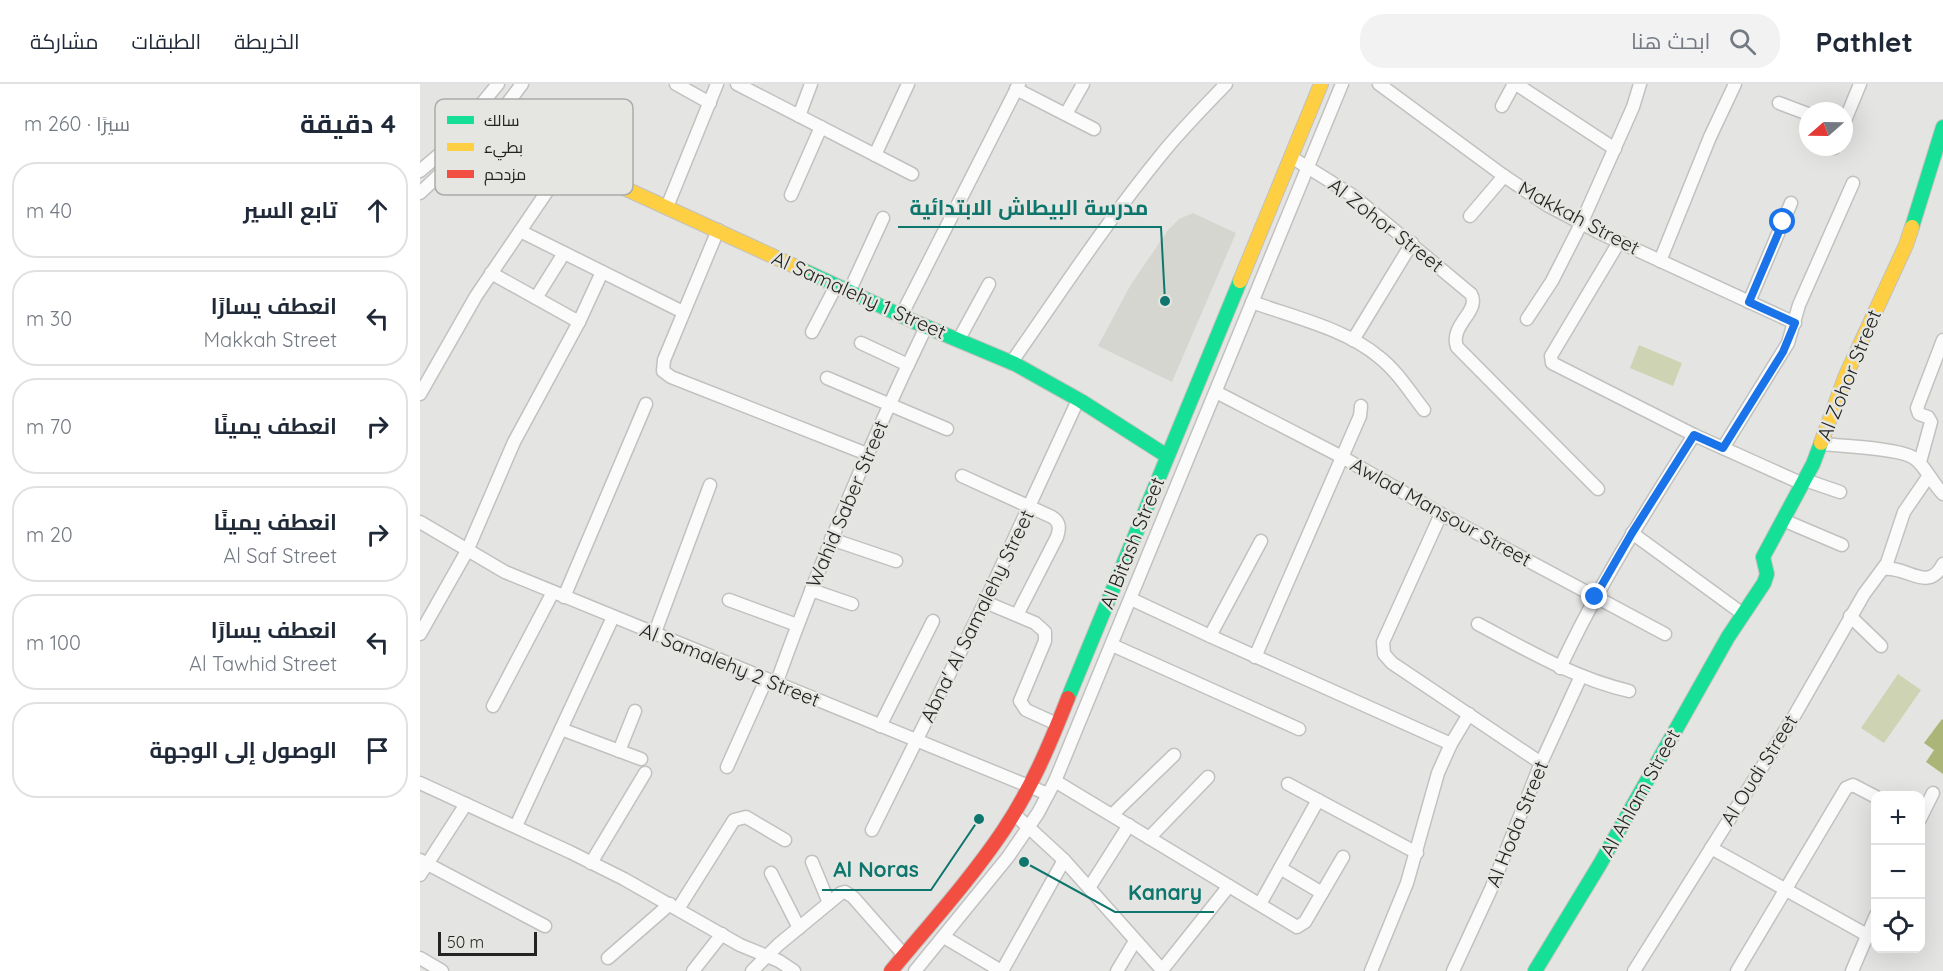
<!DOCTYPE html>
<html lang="ar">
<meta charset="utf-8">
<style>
body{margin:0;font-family:Quicksand,Cairo,sans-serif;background:#f2f2f3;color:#1f2937;direction:rtl}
.controls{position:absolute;right:18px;bottom:18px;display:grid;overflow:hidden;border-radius:12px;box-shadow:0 6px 24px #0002}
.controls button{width:54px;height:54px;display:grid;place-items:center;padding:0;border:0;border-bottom:2px solid #e0e1e3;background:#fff;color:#1f2937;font:30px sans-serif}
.compass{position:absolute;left:1379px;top:18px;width:54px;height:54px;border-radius:50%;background:#fff;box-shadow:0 6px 24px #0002;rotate:250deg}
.scale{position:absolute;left:18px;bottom:15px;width:99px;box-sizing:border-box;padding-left:6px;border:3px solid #242523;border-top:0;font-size:16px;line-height:21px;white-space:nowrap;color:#242523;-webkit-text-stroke:4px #e5e6e2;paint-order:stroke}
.stop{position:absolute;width:18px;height:18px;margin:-14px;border:4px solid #1a73e8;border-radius:50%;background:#fff}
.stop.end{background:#1a73e8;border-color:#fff;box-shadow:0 2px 6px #0008}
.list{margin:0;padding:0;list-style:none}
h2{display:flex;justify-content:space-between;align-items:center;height:78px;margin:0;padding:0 24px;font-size:26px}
h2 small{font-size:20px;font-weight:400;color:#747a83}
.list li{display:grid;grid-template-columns:39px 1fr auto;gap:18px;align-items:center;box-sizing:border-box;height:96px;margin:0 12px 12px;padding:0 12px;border:2px solid #e0e1e3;border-radius:24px}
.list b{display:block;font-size:22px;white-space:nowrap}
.list p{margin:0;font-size:20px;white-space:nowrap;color:#747a83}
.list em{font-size:20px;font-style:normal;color:#747a83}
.icon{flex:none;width:33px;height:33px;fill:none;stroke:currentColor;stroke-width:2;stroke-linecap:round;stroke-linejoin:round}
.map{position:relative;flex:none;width:1523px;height:887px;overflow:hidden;direction:ltr}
header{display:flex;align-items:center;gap:36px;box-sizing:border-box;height:84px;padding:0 30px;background:#fff;border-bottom:2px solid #e0e1e3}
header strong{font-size:28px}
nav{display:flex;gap:33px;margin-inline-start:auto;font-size:21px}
.search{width:420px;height:54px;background:#f2f2f3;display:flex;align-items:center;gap:15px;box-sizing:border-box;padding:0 21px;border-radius:24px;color:#747a83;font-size:22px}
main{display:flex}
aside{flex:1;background:#fff}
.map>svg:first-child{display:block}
</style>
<header>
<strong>Pathlet</strong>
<div class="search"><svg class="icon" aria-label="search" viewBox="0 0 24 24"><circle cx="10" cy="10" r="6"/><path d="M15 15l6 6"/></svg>ابحث هنا</div>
<nav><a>الخريطة</a><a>الطبقات</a><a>مشاركة</a></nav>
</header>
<main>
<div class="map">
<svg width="1523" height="887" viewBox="0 0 1523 887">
<rect width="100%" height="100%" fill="#e4e5e3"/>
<polygon fill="#d5d6cf" points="773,129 816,149 752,298 678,262 710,202 748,146 759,135"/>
<g fill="#ced4b3">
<polygon points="1219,261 1262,279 1253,302 1210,284"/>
<polygon points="1478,590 1501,606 1464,659 1441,644"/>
</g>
<polygon fill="#acb578" points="1522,635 1523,636 1523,690 1506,678 1514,666 1504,659"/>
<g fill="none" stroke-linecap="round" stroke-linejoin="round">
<defs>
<g id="street">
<polyline points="256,0 290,19"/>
<polyline points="317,0 492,90"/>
<polyline points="959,0 1084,92 1127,121 1180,149 1375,239"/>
<polyline points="1096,0 1195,65"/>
<polyline points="596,5 674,45"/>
<polyline points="1359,19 1388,30"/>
<polyline points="1082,22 1094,0"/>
<polyline points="646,30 663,0"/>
<polyline points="379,32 391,0"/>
<polyline points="1424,39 1440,0"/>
<polyline points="1414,64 1414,63"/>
<polyline points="455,71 488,0"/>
<path d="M871,73L932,111L1051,210C1061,227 1029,241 1037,263L1178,405"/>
<polyline points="0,87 21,69 78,0"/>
<polyline points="0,109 54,58 78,32 102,0"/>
<polyline points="371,111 401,43"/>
<polyline points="247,123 297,0"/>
<polyline points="1050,132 1084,92"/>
<polyline points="298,146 244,276 243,287 251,293 447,370"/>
<polyline points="100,147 263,228"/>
<polyline points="1199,158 1131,272 1132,279 1274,351 1383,400"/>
<polyline points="1240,177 1290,53 1315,0"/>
<polyline points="71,189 159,238"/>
<polyline points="429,208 463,134"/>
<polyline points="116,214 144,169"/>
<path d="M832,218C873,233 926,245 959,273C977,287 990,308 1004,326"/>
<polyline points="1329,218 1371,119"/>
<polyline points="481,232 599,0"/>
<polyline points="1107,235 1132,197 1161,140 1213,23 1220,0"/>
<polyline points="392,248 416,202"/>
<polyline points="539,255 569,200"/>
<polyline points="933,256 992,159"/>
<polyline points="441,259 488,281"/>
<path d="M591,279C640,209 687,137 741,71C761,46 784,23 806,0"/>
<polyline points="407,294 527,345"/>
<polyline points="796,308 922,373 1021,430 1245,550"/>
<polyline points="0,310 56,212 147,78"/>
<path d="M1401,360C1421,362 1480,364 1494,374C1504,380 1513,400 1523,410"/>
<polyline points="1303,364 1368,259 1379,221 1433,99"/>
<polyline points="1500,378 1511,338 1508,333 1499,330 1497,324 1523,256"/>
<path d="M542,392L632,433C640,438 640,444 637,453L597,531"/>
<polyline points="1385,396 1420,408"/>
<polyline points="1021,430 963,558 964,570 972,579 1121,679"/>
<polyline points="1363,436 1422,461"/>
<polyline points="0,438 85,488 628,710"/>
<polyline points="1212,449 1323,530"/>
<polyline points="411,455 476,477"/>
<path d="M1463,485C1487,481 1508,510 1523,480"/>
<polyline points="391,506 432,520"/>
<polyline points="144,513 226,320"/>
<polyline points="711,515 790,552 1031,660"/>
<polyline points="309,516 377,541"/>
<polyline points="565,518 615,539 625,548 625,557 600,617 606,626 637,640"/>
<polyline points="1430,532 1461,562"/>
<path d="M1058,540C1107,566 1154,594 1209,607"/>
<polyline points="0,550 47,467 94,358 159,238 182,188"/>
<polyline points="234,551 290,401"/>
<polyline points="790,552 841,457"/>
<polyline points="692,561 879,645"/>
<polyline points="835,573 940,332 941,322"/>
<path d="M1140,584C1178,502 1226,427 1274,351"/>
<path d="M356,600C400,478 450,359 506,243"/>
<polyline points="73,622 133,508"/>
<polyline points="460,642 513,537"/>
<polyline points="141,645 221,675"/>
<polyline points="199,667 215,627"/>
<polyline points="307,683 346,596"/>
<polyline points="635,697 877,843 885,838 923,773"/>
<polyline points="0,699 150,768 204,795 320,861 359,877 374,887"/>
<polyline points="868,700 997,769"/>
<polyline points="594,730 644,776 743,887"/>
<polyline points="692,731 754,671"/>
<polyline points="1500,735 1513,709"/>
<polyline points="96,742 193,533"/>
<polyline points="452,746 565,518 658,316"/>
<polyline points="729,754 788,693"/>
<polyline points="1291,764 1447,851"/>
<polyline points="0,776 125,842"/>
<polyline points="392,778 409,819"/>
<polyline points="171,779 225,689"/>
<polyline points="860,784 902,809"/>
<polyline points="351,789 379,844"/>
<polyline points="0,791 46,720"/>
<polyline points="669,804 709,741"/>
<polyline points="840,820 898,716"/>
<polyline points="258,825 314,736 326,733 365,756"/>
<polyline points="524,853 581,887"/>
<polyline points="0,874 22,887"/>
<polyline points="188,874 250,820"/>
<polyline points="742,886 809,802"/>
<polyline points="273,887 302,850"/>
<polyline points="332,887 358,861 421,809 425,808 433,813 484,871"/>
<polyline points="495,887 588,773 618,729 635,697 922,0"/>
<polyline points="582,887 644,776"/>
<polyline points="697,887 715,857"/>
<polyline points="951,887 987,799 1018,689 1031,660 1049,630"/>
<polyline points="1033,887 1071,805 1121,679 1161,592"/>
<polyline points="1214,887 1373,634 1444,510 1467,479 1484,428 1508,393"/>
<polyline points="1317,887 1426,704 1433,701 1456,713"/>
<polyline points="1432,887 1456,831"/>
</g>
<g id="fast">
<polyline points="1492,143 1523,43"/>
<polyline points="383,186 495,238 595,280 661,317 747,372"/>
<polyline points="648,614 820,197"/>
<polyline points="1115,887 1180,780 1308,553 1344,499 1347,490 1343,473 1393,380 1401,359"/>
</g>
<g id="slow">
<polyline points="121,66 383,186"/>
<polyline points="820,197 901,0"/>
<polyline points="1401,359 1426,291 1486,161 1492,143"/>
</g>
<path id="jam" d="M471,887C509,841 550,796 583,747C611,705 630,660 648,614"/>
</defs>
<use href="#street" stroke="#c1c1bf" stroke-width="15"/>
<use href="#fast" stroke="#c1c1bf" stroke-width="16"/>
<use href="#slow" stroke="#c1c1bf" stroke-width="16"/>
<use href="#jam" stroke="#c1c1bf" stroke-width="16"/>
<use href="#street" stroke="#fbfbfb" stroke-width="12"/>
<use href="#fast" stroke="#16e098" stroke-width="14"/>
<use href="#slow" stroke="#ffcf43" stroke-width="14"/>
<use href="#jam" stroke="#f24e42" stroke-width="14"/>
</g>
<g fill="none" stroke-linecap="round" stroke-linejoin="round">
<polyline stroke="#1a73e8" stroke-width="8" points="1175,513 1212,449 1274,351 1303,364 1363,268 1375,239 1329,218 1363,138"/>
</g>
<g text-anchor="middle" stroke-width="5" stroke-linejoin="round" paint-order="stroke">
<g font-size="20" fill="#242523" stroke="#e5e6e2">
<text transform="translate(1159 134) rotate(28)" y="7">Makkah Street</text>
<text transform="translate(966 141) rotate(38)" y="7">Al Zohor Street</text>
<text transform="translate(439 211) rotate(24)" y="7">Al Samalehy 1 Street</text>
<text transform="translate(1429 291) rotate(-68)" y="7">Al Zohor Street</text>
<text transform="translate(427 420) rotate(-67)" y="7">Wahid Saber Street</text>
<text transform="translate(1021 428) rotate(29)" y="7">Awlad Mansour Street</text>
<text transform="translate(712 459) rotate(-68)" y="7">Al Bitash Street</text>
<text transform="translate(557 532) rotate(-64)" y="7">Abna' Al Samalehy Street</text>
<text transform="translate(310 581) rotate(22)" y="7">Al Samalehy 2 Street</text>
<text transform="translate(1339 686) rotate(-58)" y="7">Al Oudi Street</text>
<text transform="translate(1220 709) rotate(-61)" y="7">Al Ahlam Street</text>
<text transform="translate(1097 740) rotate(-68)" y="7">Al Hoda Street</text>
</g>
</g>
<rect x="15" y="15" width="198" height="96" rx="9" fill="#e5e6e2" stroke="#abaca9" stroke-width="1.5"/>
<rect x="27" y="32" width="27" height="8" fill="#16e098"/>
<rect x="27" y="59" width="27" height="8" fill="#ffcf43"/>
<rect x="27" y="86" width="27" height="8" fill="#f24e42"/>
<g font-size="16" fill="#242523">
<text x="64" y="42">سالك</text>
<text x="64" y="69">بطيء</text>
<text x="64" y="96">مزدحم</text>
</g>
<path fill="none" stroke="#0f766e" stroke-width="2" d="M745 217L741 143H478M559 735L511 806H402M604 778L695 828H794"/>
<g fill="#0f766e" stroke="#e5e6e2" stroke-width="2">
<circle cx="745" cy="217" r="6"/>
<circle cx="559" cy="735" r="6"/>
<circle cx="604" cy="778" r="6"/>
</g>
<g font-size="21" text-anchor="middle" font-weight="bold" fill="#0f766e" stroke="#e5e6e2" stroke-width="5" stroke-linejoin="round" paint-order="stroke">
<text x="609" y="131">مدرسة البيطاش الابتدائية</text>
<text x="456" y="793">Al Noras</text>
<text x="745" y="816">Kanary</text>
</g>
</svg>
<div class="controls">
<button>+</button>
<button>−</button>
<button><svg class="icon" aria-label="locate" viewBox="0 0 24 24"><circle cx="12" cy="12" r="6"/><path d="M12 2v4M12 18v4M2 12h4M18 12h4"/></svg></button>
</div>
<svg class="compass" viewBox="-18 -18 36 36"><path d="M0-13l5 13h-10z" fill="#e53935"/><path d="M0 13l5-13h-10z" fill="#747a83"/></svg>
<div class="scale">50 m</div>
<div class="stop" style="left:1363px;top:138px"></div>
<div class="stop end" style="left:1175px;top:513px"></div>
</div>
<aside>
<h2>4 دقيقة<small>سيرًا · 260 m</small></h2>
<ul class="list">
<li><svg class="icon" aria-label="ahead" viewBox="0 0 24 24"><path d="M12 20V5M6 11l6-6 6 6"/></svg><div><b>تابع السير</b></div><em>40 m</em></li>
<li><svg class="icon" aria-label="left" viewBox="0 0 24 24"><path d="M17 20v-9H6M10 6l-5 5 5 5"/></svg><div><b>انعطف يسارًا</b><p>Makkah Street</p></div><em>30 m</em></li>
<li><svg class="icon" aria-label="right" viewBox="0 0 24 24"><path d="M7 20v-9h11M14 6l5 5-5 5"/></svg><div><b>انعطف يمينًا</b></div><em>70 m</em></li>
<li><svg class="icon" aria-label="right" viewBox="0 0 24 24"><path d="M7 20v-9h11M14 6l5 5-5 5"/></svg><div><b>انعطف يمينًا</b><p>Al Saf Street</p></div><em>20 m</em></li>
<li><svg class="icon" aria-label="left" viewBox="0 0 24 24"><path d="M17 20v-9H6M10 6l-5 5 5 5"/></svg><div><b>انعطف يسارًا</b><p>Al Tawhid Street</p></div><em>100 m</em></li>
<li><svg class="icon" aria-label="arrive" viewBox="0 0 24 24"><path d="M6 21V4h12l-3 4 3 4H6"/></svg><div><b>الوصول إلى الوجهة</b></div></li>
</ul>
</aside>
</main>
